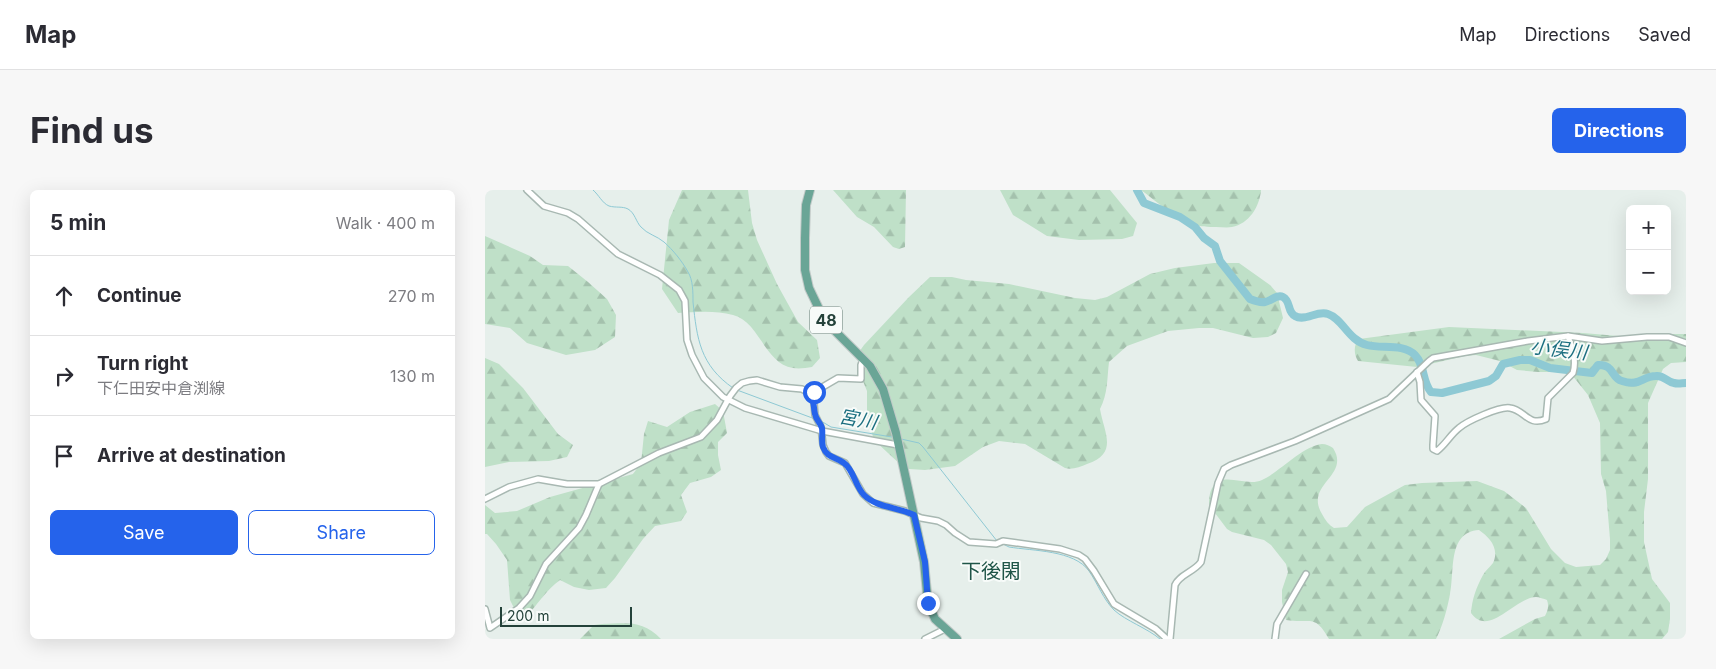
<!DOCTYPE html>
<meta charset="utf-8">
<style>
body{margin:0;font-family:Inter,"Noto Sans JP",sans-serif;background:#f7f7f7;color:#2b2b33}
.controls{position:absolute;right:15px;top:15px;display:grid;overflow:hidden;border-radius:8px;box-shadow:0 5px 20px #0002}
.controls button{width:45px;height:45px;display:grid;place-items:center;padding:0;border:0;border-bottom:1px solid #e1e1e2;background:#fff;color:#2b2b33;font:25px sans-serif}
.scale{position:absolute;left:15px;bottom:12px;width:132px;box-sizing:border-box;padding-left:5px;border:2px solid #24423a;border-top:0;font-size:14px;line-height:18px;white-space:nowrap;color:#24423a;-webkit-text-stroke:4px #f7fbf9;paint-order:stroke}
.stop{position:absolute;width:15px;height:15px;margin:-11px;border:4px solid #2563eb;border-radius:50%;background:#fff}
.stop.end{background:#2563eb;border-color:#fff;box-shadow:0 1px 5px #0008}
.list{margin:0;padding:0;list-style:none}
h2{display:flex;justify-content:space-between;align-items:center;height:65px;margin:0;padding:0 20px;font-size:21px}
h2 small{font-size:16px;font-weight:400;color:#7c7c81}
.list li{display:grid;grid-template-columns:32px 1fr auto;gap:15px;align-items:center;box-sizing:border-box;height:80px;padding:0 20px;border-top:1px solid #e1e1e2}
.list b{display:block;font-size:19px;white-space:nowrap}
.list p{margin:0;font-size:16px;white-space:nowrap;color:#7c7c81}
.list em{font-size:16px;font-style:normal;color:#7c7c81}
.actions{display:flex;gap:10px;padding:15px 20px}
.actions a{flex:1;padding:11px 0;border:1px solid #2563eb;border-radius:8px;text-align:center;font-size:18px;color:#2563eb}
.actions .main{background:#2563eb;color:#fff}
.icon{flex:none;width:28px;height:28px;fill:none;stroke:currentColor;stroke-width:2;stroke-linecap:round;stroke-linejoin:round}
.map{position:relative;flex:none;width:1201px;height:449px;overflow:hidden;border-radius:8px}
header{display:flex;align-items:center;gap:30px;box-sizing:border-box;height:70px;padding:0 25px;background:#fff;border-bottom:1px solid #e1e1e2}
header strong{font-size:24px}
nav{display:flex;gap:28px;margin-inline-start:auto;font-size:18px}
.intro{display:flex;align-items:center;justify-content:space-between;box-sizing:border-box;height:120px;padding:0 30px}
h1{margin:0;font-size:35px}
.button{padding:12px 22px;border-radius:8px;background:#2563eb;color:#fff;font-size:18px;font-weight:700}
main{display:flex;gap:30px;padding:0 30px}
aside{flex:1;background:#fff;border-radius:8px;box-shadow:0 5px 20px #0002}
.map>svg:first-child{display:block}
</style>
<header>
<strong>Map</strong>
<nav><a>Map</a><a>Directions</a><a>Saved</a></nav>
</header>
<div class="intro"><h1>Find us</h1><a class="button">Directions</a></div>
<main>
<aside>
<h2>5 min<small>Walk · 400 m</small></h2>
<ul class="list">
<li><svg class="icon" aria-label="ahead" viewBox="0 0 24 24"><path d="M12 20V5M6 11l6-6 6 6"/></svg><div><b>Continue</b></div><em>270 m</em></li>
<li><svg class="icon" aria-label="right" viewBox="0 0 24 24"><path d="M7 20v-9h11M14 6l5 5-5 5"/></svg><div><b>Turn right</b><p>下仁田安中倉渕線</p></div><em>130 m</em></li>
<li><svg class="icon" aria-label="arrive" viewBox="0 0 24 24"><path d="M6 21V4h12l-3 4 3 4H6"/></svg><div><b>Arrive at destination</b></div></li>
</ul>
<div class="actions"><a class="main">Save</a><a>Share</a></div>
</aside>
<div class="map">
<svg width="1201" height="449" viewBox="0 0 1201 449">
<defs>
<pattern id="forest-firs" width="22" height="20" patternUnits="userSpaceOnUse" patternTransform="scale(1.25)"><rect width="22" height="20" fill="#bfe0c8"/><path d="M5 1l3.5 6h-7zM16 11l3.5 6h-7z" fill="#a4c1ad"/></pattern>
</defs>
<rect width="100%" height="100%" fill="#e6efeb"/>
<g fill="url(#forest-firs)">
<path d="M197,0H263L267,33L272,50L292,94L313,132L332,150L335,168L327,177C321,178 314,179 308,178C279,173 275,132 248,125C230,120 210,122 193,123L177,99L184,30Z"/>
<polygon points="348,0 421,0 420,57 414,59 408,57 389,37 372,27"/>
<polygon points="515,0 625,0 652,33 648,46 637,49 594,50 562,46 528,25"/>
<path d="M656,0H776C775,16 764,34 747,37C742,38 736,37 731,37C723,37 715,37 708,34C689,27 672,12 656,0Z"/>
<polygon points="0,46 45,66 58,75 83,76 103,92 122,109 131,125 130,147 110,160 81,165 42,153 25,138 0,134"/>
<path d="M729,73H754L785,95L792,103L798,128L791,143L783,147L768,148L728,138H714L683,141L642,156L624,172C622,188 623,204 615,219C619,243 634,263 602,274C595,277 587,280 580,278L540,254L514,251L498,257L470,276L440,280L424,279L417,276L389,250L382,227V201L375,184L373,173L374,162L379,155L424,107L445,87H467L481,90L524,94L590,108L610,110L622,107L665,84L690,78Z"/>
<path d="M964,137L1098,143L1145,147L1165,144H1201V172L1186,173L1178,179L1163,213V289L1159,322V352L1167,389L1185,413V429L1183,442L1177,449H1014L1050,429L1060,426C1063,420 1064,416 1062,410C1059,409 1054,407 1051,407C1029,408 1004,448 986,423C987,409 991,398 998,385C1000,381 1005,377 1008,373C1015,358 1004,347 994,340C962,342 970,382 965,404C962,420 958,435 951,449H844C829,423 827,434 801,430L797,412V400L803,382L801,374L786,355L779,350L747,342L742,339L724,315C724,306 725,296 734,291C747,286 764,296 777,290C795,282 817,256 837,254C841,254 845,256 848,258C866,286 819,294 837,324C840,330 844,335 849,338L862,337L880,317L920,295L937,293L992,291L1019,301L1041,318L1066,359L1080,373L1091,377L1115,375L1121,369L1125,360V349L1121,301L1116,284L1115,233L1103,205L1087,185L1080,182H1053L1032,180L1015,171L991,165L980,166L932,177L873,171C869,165 868,155 874,149Z"/>
<polygon points="0,168 14,174 38,198 73,244 88,255 82,267 64,271 24,272 0,277"/>
<path d="M230,214L238,221L242,243L233,252V265L236,280L226,287L205,293L196,305L202,322L196,331L170,336L158,349L130,388L121,398L104,400L89,397L75,390C61,400 53,414 41,427L31,422L25,410L22,370L11,354L2,344H0V315L10,323L32,321L65,307L148,284L156,273L159,244L163,231L182,237L205,222Z"/>
<path d="M117,434C142,433 158,430 176,449H95L109,435Z"/>
</g>
<g fill="none" stroke-linecap="round" stroke-linejoin="round">
<g stroke="#8ec9d4" stroke-width="1">
<path d="M108,0C114,5 117,13 124,16C131,18 137,16 143,19C150,23 151,32 156,37C162,44 172,46 179,52C188,60 197,71 203,82C208,90 208,102 208,112C212,149 215,175 248,198"/>
<polyline points="252,200 330,229"/>
<polyline points="336,231 346,237 407,247"/>
<polyline points="416,249 434,253 438,257 512,351"/>
<path d="M518,354L524,357C548,361 589,360 604,381C613,394 618,409 629,420C641,431 662,438 675,449"/>
</g>
<path stroke="#8ec9d4" stroke-width="8" d="M652,0L659,13L695,27L710,37L719,48L730,56L735,71L765,109C770,111 775,113 780,112C786,111 792,104 798,107C806,111 802,122 810,126C820,132 832,120 843,124C858,129 863,150 882,155C897,159 918,153 930,165C940,175 937,192 946,202L957,203L1004,191L1011,186L1018,174L1035,170H1045L1065,178L1107,183L1113,175C1129,174 1126,188 1137,191C1155,197 1157,186 1171,186C1179,185 1182,192 1189,193C1193,194 1197,193 1201,193"/>
<defs>
<g id="minor">
<polyline points="42,0 59,16 83,23 93,29 133,64 175,85 194,100 200,111 202,150 207,165 219,188 238,207 260,218 337,241 413,255"/>
<path d="M932,182L935,192L936,210L950,226L948,255V259L952,261C961,254 966,244 974,238C982,231 1015,216 1025,218C1040,220 1043,237 1061,229L1063,208L1088,183C1092,170 1087,158 1083,146"/>
<polyline points="324,203 329,213 330,225 336,237 338,255 341,262 344,266 360,273 378,304 388,313 420,321 436,328 453,331 461,335 470,343 484,352 511,354 518,351 575,359 594,365 600,369 609,381 629,414 671,439 682,449"/>
<polyline points="0,309 24,297 53,289 82,294 114,294 174,263 216,247 232,230 245,206 251,198 257,193 264,191 272,190 295,197 317,199 324,203 329,202 353,188 376,189 376,175 378,169"/>
<polyline points="0,419 5,438 34,418 45,406 61,374 94,338 101,325 114,294"/>
<polyline points="440,449 460,439"/>
<path d="M685,449L690,395C695,384 709,382 716,372L733,293L739,279L746,275L810,251L904,209L944,171L948,168L1043,151L1083,146L1117,151L1162,147H1184L1201,153"/>
<polyline points="790,449 792,434 821,384"/>
</g>
<polyline id="primary" points="325,0 321,15 320,48 320,80 324,98 335,121 345,136 385,176 398,199 411,243 439,372 443,413 450,429 472,449"/>
</defs>
<use href="#minor" stroke="#a8b8b2" stroke-width="8"/>
<use href="#primary" stroke="#c2cac8" stroke-width="10"/>
<use href="#minor" stroke="#fff" stroke-width="5"/>
<use href="#primary" stroke="#6aa596" stroke-width="8"/>
</g>
<g fill="none" stroke-linecap="round" stroke-linejoin="round">
<path stroke="#2563eb" stroke-width="6" d="M329,202L324,203C330,210 328,216 330,224C331,230 335,232 337,238C338,244 336,251 338,257C342,268 351,267 359,273C369,280 370,296 379,305C392,318 413,317 429,325L440,372L443,413"/>
</g>
<g text-anchor="middle" stroke-width="4" stroke-linejoin="round" paint-order="stroke">
<rect fill="#f7fbf9" stroke="#637a73" stroke-width="1" x="325" y="116.5" width="32" height="27" rx="4"/>
<g font-size="16" font-weight="bold" fill="#24423a">
<text x="341" y="136">48</text>
</g>
<g font-size="19" font-style="italic" fill="#1c6f80" stroke="#f7fbf9">
<text transform="translate(1074 159) rotate(7)" y="7">小俣川</text>
<text transform="translate(373 229) rotate(11)" y="7">宮川</text>
</g>
<g font-size="20" fill="#1f5548" stroke="#f7fbf9">
<text x="506" y="388">下後閑</text>
</g>
</g>
</svg>
<div class="controls">
<button>+</button>
<button>−</button>
</div>
<div class="scale">200 m</div>
<div class="stop" style="left:329px;top:202px"></div>
<div class="stop end" style="left:443px;top:413px"></div>
</div>
</main>
